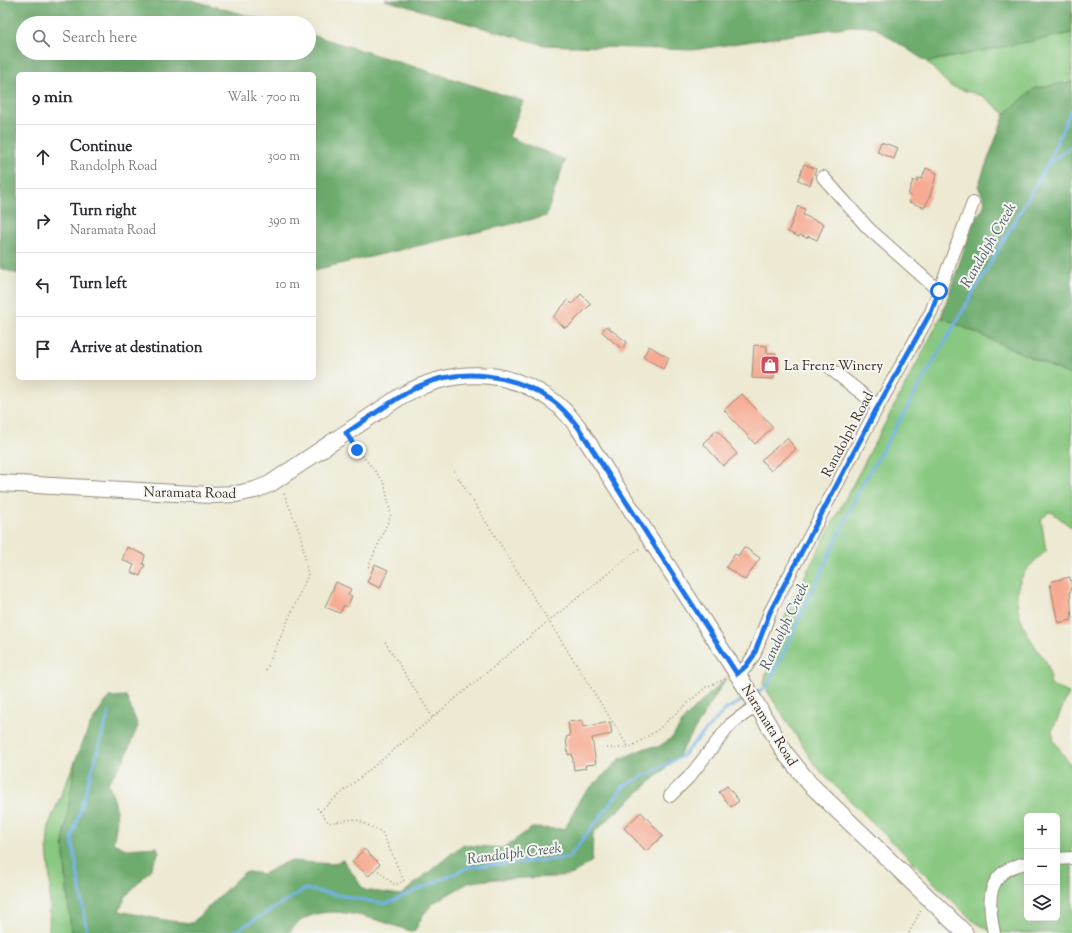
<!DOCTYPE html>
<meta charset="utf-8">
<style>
body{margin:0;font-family:"Sorts Mill Goudy",serif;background:#f2f2f3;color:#2b2b33}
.controls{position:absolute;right:12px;bottom:12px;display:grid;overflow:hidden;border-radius:6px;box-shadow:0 4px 16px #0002}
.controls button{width:36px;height:36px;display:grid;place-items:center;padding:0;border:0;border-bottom:1px solid #e1e1e2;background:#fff;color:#2b2b33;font:20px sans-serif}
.stop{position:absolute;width:12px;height:12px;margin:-9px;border:3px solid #1a73e8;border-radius:50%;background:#fff}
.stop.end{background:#1a73e8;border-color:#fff;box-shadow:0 1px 4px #0008}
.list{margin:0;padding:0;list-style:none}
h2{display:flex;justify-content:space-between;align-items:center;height:52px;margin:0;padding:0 16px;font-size:17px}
h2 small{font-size:13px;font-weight:400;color:#7c7c81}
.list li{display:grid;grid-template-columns:26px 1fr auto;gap:12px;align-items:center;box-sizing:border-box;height:64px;padding:0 16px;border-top:1px solid #e1e1e2}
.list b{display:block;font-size:15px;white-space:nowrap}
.list p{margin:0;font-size:13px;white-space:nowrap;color:#7c7c81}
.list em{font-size:13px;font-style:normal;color:#7c7c81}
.icon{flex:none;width:22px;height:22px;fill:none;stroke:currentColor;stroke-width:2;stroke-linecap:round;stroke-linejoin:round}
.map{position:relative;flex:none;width:1072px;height:933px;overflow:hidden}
.search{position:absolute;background:#fff;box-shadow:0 4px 16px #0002;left:16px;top:16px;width:300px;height:44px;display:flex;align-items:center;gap:10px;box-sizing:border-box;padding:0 14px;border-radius:22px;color:#7c7c81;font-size:15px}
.panel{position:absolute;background:#fff;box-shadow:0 4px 16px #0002;left:16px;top:72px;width:300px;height:308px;border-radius:6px}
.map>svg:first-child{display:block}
</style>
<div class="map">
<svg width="1072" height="933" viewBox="0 0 1072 933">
<rect width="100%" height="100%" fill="#f6f6f2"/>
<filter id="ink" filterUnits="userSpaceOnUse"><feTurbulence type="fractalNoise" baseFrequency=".025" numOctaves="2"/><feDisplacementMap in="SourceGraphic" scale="8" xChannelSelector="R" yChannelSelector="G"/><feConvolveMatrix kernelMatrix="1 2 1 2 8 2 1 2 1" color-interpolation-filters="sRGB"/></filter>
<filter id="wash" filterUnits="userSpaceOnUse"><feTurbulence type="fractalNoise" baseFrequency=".012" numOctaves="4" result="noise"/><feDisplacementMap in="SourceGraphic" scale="16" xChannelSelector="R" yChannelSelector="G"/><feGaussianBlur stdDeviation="0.9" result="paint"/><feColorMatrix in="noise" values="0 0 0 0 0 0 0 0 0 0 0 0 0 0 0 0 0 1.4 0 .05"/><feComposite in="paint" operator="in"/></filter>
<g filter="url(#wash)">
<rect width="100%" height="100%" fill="#ede9d2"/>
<g fill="#88c880" stroke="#62794f" fill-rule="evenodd">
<polygon points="1072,33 1072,82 1035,88 1005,114 983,96 950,86 927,62"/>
<path d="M941,317L1072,376V528L1053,513L1049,512L1041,519L1046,551C1038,558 1028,566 1023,575C1008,599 1023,629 1037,649C1040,655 1045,658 1047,664C1050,670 1050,679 1051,685L1069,693L1052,731L1054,741L1072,767V933H1001L1000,930L995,928L990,931L972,920L816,767L763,684L789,606ZM1027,816H1057V918H1027Z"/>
<polygon points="76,759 63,843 71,933 49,933 50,880 47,847 49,824"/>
</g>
<g fill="#6eac6e" stroke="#546b46">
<polygon points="0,0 191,0 275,23 23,23 23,53 309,53 309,34 523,101 509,137 565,160 546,216 314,270 314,74 18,74 18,274 0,268"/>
<polygon points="385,0 1072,0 1072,33 927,62 874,27 852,26 693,50 544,45"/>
<polygon points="1072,82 1072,376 941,317 975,218 983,209 985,201 978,186 1005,114 1035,88"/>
<path d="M727,677L678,757L593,833L592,861L573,874L556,877L496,879L470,882L433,903L423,915L414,932C378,921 316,893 289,933H71L63,843L76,759L90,725L109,697L126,696L138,726L124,760L108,783C118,808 119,816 113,843L126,849L157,847L159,853L150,870L126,896L119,911L170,921L192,923L243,873L249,872L263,874L289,861L332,864L343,860L364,890L401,895L462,845L503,848L532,828L565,829L581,797L620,759L646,748L658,747L672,738L685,718Z"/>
</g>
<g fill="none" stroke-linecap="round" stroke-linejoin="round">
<g stroke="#74b2e7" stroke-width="3">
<polyline points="1048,164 1072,146"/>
<polyline points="755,693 768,686 860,489 1047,165 1072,108"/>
<polyline points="87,933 72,838 109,712"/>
<polyline points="233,933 305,889 386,904 469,867 568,858 624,786 682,756 726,709 747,698"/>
</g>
</g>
<g id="blocks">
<g fill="#f6ab92">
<polygon points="881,142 898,148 894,159 877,152"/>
<polygon points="804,164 816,169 810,185 798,180"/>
<polygon points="926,168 937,173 930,196 925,207 923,207 909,202 911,196 908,195 913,180 917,182 918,178 922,179"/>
<polygon points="798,206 805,209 803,215 824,224 817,240 808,236 807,238 800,235 799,237 788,232"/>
<polygon points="581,294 591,304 568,327 567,326 565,328 553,317 568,300 572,304"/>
<polygon points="606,326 627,342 622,349 602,332"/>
<polygon points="754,345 767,346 767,353 776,353 774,379 752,378"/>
<polygon points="649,346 669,358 663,369 643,357"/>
<polygon points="742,394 773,427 755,444 724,410"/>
<polygon points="717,430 737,454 723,466 703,443"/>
<polygon points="787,438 796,449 771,471 761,460"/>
<polygon points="127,547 145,555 143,564 145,565 140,576 131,572 134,565 122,560"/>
<polygon points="744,547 760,558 745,580 726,567 735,554 738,556"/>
<polygon points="375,564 388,570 380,588 367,582"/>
<polygon points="1070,577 1072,589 1070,591 1072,620 1058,623 1050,584 1053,581"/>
<polygon points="336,582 351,589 348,595 352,596 347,607 344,605 340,613 325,607"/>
<polygon points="582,720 583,727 610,722 612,734 592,738 596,764 585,765 586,768 574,770 572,754 568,755 566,737 570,736 568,722"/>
<polygon points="727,786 739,801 731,807 719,792"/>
<polygon points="641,812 663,836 646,851 624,828"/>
<polygon points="364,849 380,864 369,876 352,862"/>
</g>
</g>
</g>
<g filter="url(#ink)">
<use href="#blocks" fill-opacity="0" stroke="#948a78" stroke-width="1"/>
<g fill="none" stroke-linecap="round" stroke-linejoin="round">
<defs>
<g id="minor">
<polyline points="823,177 868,228 939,291"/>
<polyline points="832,370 878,406"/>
<polyline points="737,674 746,667 754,655 770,612 876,410 931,312 973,203"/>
<polyline points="670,796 689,777 731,724 757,705"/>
<polyline points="1057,859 1072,858"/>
<path d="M994,933C987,900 986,870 1027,863"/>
</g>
<path id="major" d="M0,483L211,495L236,494L255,490L270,484L401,396C451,368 506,367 553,401C563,408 571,418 578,427L754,700L785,753L810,784L965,933"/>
</defs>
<use href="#minor" stroke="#948a78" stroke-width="14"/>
<use href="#major" stroke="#948a78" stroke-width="18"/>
<g stroke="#948a78" stroke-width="1.5" stroke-dasharray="1 3" stroke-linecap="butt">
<polyline points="352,443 384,482 391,515 367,570"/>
<polyline points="454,471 629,748"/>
<polyline points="385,642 433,718"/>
<polyline points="266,670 308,575 301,536 283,491"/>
<polyline points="607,748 629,748 656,731 706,687 725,679"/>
<polyline points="317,808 329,823 355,819 382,832 404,881 395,885 377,870"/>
<polyline points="320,811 550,620 641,547"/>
<polyline points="909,933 921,910"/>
</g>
<use href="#minor" stroke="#fff" stroke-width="12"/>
<use href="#major" stroke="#fff" stroke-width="16"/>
</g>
</g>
<g fill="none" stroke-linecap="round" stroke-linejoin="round" filter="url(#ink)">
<path stroke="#1a73e8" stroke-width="5" d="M357,450L346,433C369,418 392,400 417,387C460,366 515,374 553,401C563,408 571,418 578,427L737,674L746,666L754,655L770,612L876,410L931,312L939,291"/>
</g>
<defs>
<symbol id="shop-square" viewBox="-11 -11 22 22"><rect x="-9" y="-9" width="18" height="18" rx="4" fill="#d1495b" stroke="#f6f6f2"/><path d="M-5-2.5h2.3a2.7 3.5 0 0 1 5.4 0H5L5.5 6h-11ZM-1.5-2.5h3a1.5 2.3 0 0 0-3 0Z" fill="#fff"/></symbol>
</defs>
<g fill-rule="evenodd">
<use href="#shop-square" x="759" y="354" width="22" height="22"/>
</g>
<g text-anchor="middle" stroke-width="4" stroke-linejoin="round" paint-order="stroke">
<g font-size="14" fill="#3b2a1e" stroke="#f6f6f2" text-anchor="start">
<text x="784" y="370">La Frenz Winery</text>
</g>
<g font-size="14" fill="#3b2a1e" stroke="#f6f6f2">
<text transform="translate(847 434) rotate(-62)" y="5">Randolph Road</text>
<text transform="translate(190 492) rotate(1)" y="5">Naramata Road</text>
<text transform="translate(770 725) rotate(58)" y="5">Naramata Road</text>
</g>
<g font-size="15" font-style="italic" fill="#4f5a64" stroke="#f6f6f2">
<text transform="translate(988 245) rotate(-60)" y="5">Randolph Creek</text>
<text transform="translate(784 626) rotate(-65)" y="5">Randolph Creek</text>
<text transform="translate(514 853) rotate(-7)" y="5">Randolph Creek</text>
</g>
</g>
</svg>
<div class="controls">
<button>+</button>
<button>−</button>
<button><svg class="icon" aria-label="layers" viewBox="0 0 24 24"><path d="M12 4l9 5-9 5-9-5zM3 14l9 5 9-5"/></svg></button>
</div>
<div class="stop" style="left:939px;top:291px"></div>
<div class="stop end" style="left:357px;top:450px"></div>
<div class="search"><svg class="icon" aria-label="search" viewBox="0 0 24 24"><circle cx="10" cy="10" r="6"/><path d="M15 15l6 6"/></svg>Search here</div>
<section class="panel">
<h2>9 min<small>Walk · 700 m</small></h2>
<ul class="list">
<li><svg class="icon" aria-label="ahead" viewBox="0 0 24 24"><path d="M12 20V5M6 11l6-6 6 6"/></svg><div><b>Continue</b><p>Randolph Road</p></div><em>300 m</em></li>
<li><svg class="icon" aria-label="right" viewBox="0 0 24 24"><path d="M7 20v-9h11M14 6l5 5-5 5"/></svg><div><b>Turn right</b><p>Naramata Road</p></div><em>390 m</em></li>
<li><svg class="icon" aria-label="left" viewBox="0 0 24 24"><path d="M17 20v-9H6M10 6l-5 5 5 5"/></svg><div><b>Turn left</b></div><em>10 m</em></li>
<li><svg class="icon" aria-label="arrive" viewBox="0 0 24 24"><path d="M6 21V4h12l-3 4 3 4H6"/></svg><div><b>Arrive at destination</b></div></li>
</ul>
</section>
</div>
